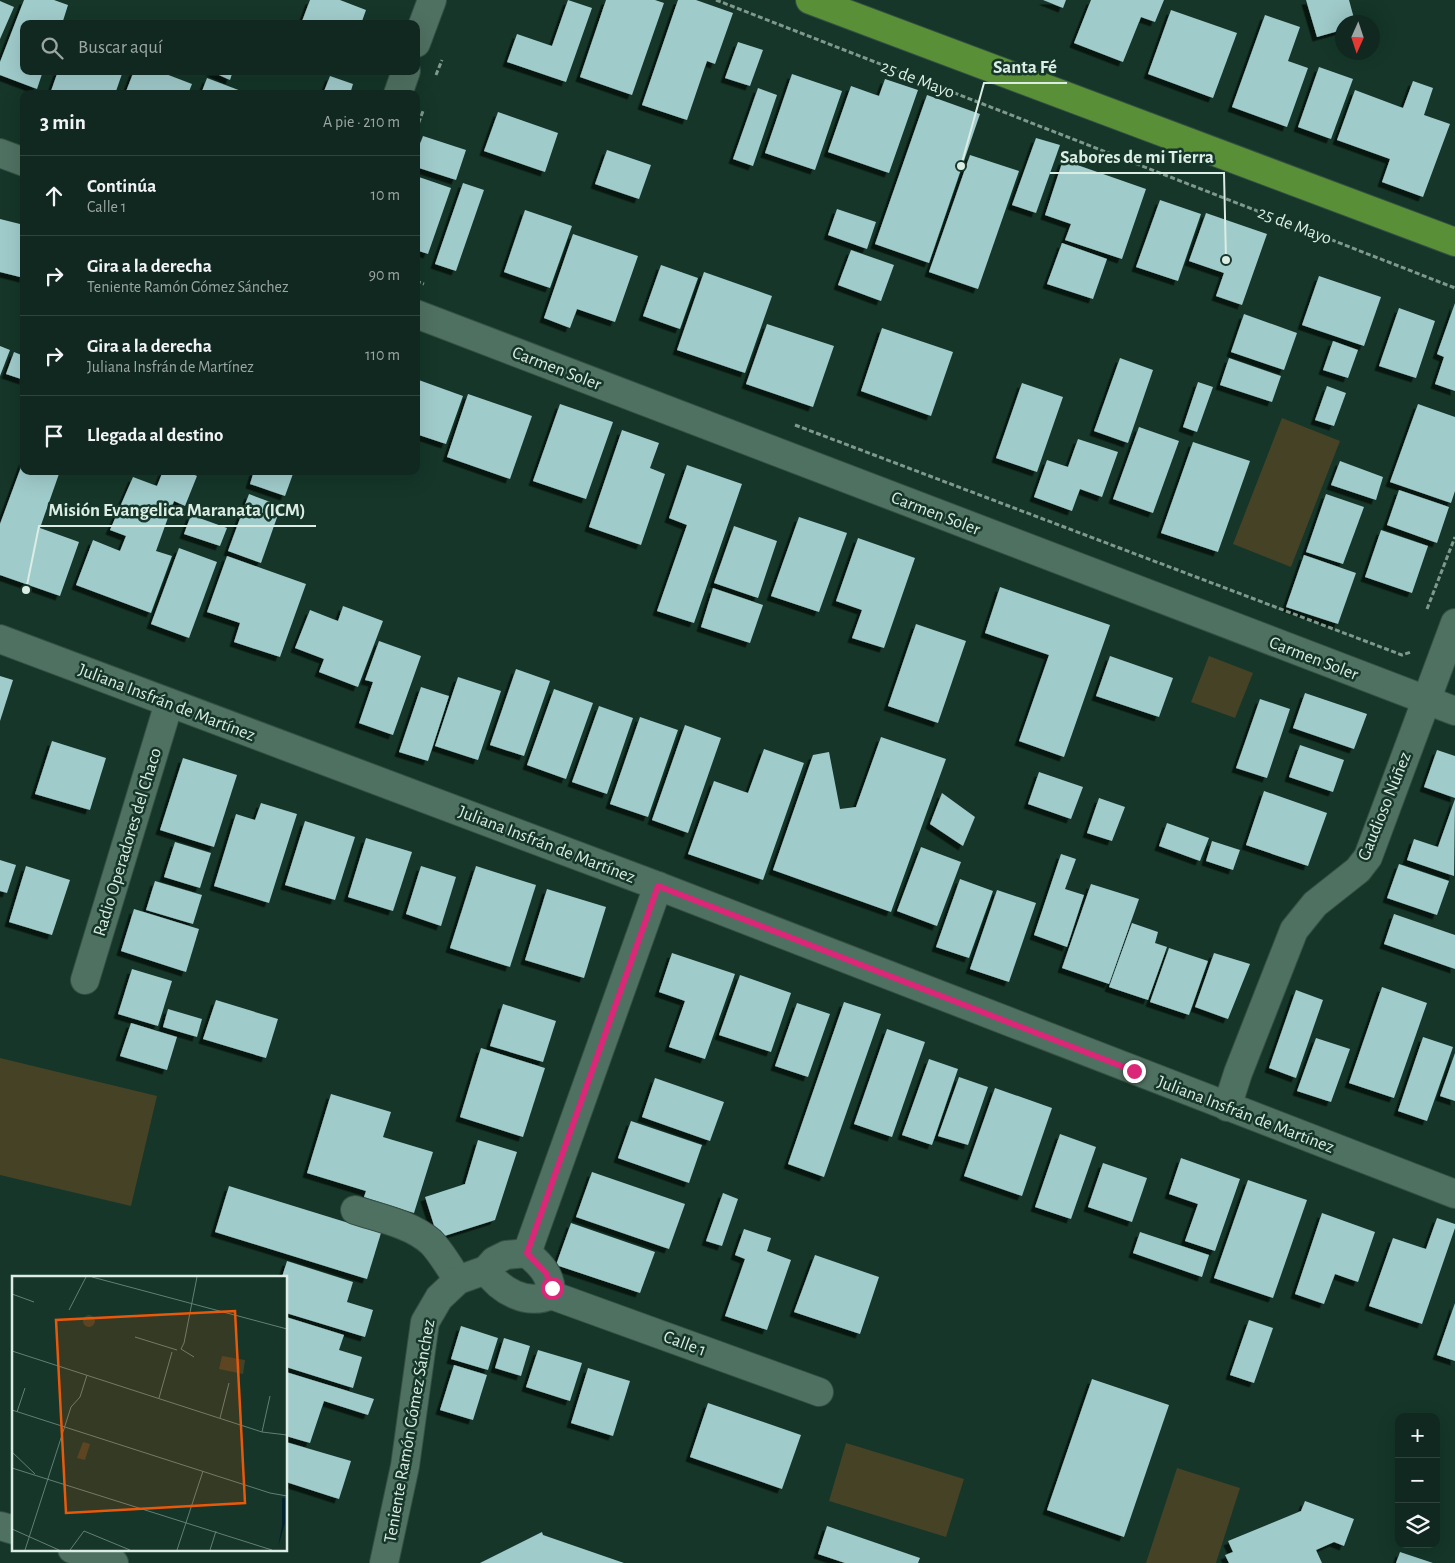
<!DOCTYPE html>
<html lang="es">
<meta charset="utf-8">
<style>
body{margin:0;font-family:"Alegreya Sans",sans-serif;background:#193028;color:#f1f3f6}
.controls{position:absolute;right:15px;bottom:15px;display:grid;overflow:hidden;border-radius:10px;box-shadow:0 5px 20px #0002}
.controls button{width:45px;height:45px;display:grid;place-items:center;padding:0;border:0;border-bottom:1px solid #30443d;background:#10281f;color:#f1f3f6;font:25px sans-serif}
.compass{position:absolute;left:1335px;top:15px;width:45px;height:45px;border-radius:50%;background:#10281f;box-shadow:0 5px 20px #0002;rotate:183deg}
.stop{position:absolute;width:15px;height:15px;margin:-11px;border:4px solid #db2777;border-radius:50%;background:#fff}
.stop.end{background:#db2777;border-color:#fff;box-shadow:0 1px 5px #0008}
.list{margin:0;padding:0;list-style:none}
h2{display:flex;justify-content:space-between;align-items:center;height:65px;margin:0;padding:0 20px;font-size:21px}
h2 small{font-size:16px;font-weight:400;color:#9ca6a4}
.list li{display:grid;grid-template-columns:32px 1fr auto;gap:15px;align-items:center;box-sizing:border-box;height:80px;padding:0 20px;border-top:1px solid #30443d}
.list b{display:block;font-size:19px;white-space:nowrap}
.list p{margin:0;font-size:16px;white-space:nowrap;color:#9ca6a4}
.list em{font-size:16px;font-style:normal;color:#9ca6a4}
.icon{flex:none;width:28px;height:28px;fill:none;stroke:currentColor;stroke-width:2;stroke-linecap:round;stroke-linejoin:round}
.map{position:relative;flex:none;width:1455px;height:1563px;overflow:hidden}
.search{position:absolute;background:#10281f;box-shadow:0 5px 20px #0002;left:20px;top:20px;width:400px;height:55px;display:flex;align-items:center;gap:12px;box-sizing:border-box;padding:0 18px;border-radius:10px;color:#9ca6a4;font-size:19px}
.panel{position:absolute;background:#10281f;box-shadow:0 5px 20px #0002;left:20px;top:90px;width:400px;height:385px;border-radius:10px}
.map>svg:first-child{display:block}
</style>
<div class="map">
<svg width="1455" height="1563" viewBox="0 0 1455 1563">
<defs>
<filter id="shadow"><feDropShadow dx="-4.5" dy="4.5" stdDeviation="0" flood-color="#0009"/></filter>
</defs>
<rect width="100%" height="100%" fill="#153629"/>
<g fill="#464225">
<polygon points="1282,418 1340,441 1291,567 1233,544"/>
<polygon points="1209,656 1253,673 1235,718 1191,702"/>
<polygon points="0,1058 157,1096 131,1206 0,1175"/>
<polygon points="846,1443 964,1479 946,1537 829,1501"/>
<polygon points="1177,1468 1240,1488 1216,1563 1146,1563"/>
</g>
<g fill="#a0cbcb" filter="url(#shadow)">
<polygon points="24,0 54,0 68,5 62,24 24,24 24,71 43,71 37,89 0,75 0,62"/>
<polygon points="310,0 340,0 366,10 361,24 301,24"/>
<polygon points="568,0 592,8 566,82 507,62 517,34 552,46"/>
<polygon points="606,0 655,0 664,3 632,95 580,77"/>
<polygon points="678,0 696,0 733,13 715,64 707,61 687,120 642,105"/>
<polygon points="1043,0 1066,0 1063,8"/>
<polygon points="1091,0 1164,0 1155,22 1141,17 1123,62 1074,43"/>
<polygon points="1306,0 1349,0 1355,22 1342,22 1342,30 1317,37"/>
<polygon points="0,1 14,7 0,39"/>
<polygon points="1171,10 1237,33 1213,98 1148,74"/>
<polygon points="1265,15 1300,27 1288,61 1308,68 1287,127 1232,107"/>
<polygon points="738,42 763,50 750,86 725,78"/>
<polygon points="1319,67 1353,79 1331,139 1298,127"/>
<polygon points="58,71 123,71 115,94 50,94"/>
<polygon points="134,71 158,71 192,84 188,94 125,94"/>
<polygon points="210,71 233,71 230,80"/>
<polygon points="792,74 842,91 815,170 765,153"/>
<polygon points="330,76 353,84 350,94 323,94"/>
<polygon points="207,78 249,94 201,94"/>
<polygon points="885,79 918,90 889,173 828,152 851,86 879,96"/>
<polygon points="1413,81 1433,88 1424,115 1450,124 1423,197 1382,182 1390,159 1337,140 1355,90 1403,108"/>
<polygon points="758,88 777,95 753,166 733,159"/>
<polygon points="927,95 980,114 929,263 875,244"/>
<polygon points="498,112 558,133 545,172 484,151"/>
<polygon points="423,136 466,150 456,180 416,167 416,154"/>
<polygon points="1036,138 1060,145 1036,213 1012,205"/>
<polygon points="607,150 651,165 639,199 595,184"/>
<polygon points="970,155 1019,171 978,289 929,272"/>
<polygon points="1063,160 1146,189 1122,259 1065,240 1071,224 1045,215"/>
<polygon points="416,176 451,188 428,254 416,250"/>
<polygon points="463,183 484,190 456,271 435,264"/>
<polygon points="1160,200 1201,214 1178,281 1136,267"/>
<polygon points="837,209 876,222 867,249 828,235"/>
<polygon points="525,210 572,226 550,288 504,272"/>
<polygon points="1206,213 1267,234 1242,305 1216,296 1224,273 1189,261"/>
<polygon points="0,219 24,225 24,278 0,272"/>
<polygon points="573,234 638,256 615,322 577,309 570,328 544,318"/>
<polygon points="1062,243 1107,259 1093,299 1047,284"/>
<polygon points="851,250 894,265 881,301 838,285"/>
<polygon points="661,265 698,278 680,329 643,316"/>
<polygon points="704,272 772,296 745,373 677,350"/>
<polygon points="1319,276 1381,297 1364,346 1302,325"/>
<polygon points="1455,303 1455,391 1435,384 1444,357 1437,354"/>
<polygon points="1399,308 1435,321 1416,378 1379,366"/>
<polygon points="1244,314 1297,333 1284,370 1231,352"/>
<polygon points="767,324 834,346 813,407 746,384"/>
<polygon points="882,328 953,352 931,416 861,391"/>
<polygon points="1333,341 1358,350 1348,378 1323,370"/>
<polygon points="0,346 10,350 0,376"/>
<polygon points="14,352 24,356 24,380 6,374"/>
<polygon points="1120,358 1153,370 1128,443 1094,431"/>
<polygon points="1229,358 1281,376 1272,402 1220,385"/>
<polygon points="416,379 463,396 446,444 416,434"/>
<polygon points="1198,382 1213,387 1197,432 1183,427"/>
<polygon points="1022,383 1063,397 1037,472 996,458"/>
<polygon points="1327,386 1346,393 1334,426 1315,420"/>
<polygon points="468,394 532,416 510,479 447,457"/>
<polygon points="560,404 613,422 586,499 533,481"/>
<polygon points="1418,404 1455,417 1455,491 1451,503 1390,482"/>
<polygon points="1139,427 1179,441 1153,513 1113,499"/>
<polygon points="622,430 659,443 650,468 665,474 641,545 589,527"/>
<polygon points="1078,439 1118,452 1102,497 1080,489 1072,511 1034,497 1047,460 1068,467"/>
<polygon points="1193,442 1250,461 1218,552 1161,533"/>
<polygon points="24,459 24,471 60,471 40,528 79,542 60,596 0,575 0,524"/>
<polygon points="1340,461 1383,477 1376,500 1331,485"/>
<polygon points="687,465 742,484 694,623 657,611 687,525 669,518"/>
<polygon points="163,471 186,471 197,476 185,506 174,501 156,551 172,556 151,613 76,585 93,540 120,551 126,536 110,530 133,477 157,486"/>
<polygon points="254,471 294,471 285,496 250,484"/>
<polygon points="1399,490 1449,507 1437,543 1387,525"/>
<polygon points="249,494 281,506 261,563 228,551"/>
<polygon points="1326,494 1364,507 1343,564 1306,552"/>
<polygon points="191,515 227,528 220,546 184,534"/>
<polygon points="799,517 847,533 819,612 771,596"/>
<polygon points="734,526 777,541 758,598 714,583"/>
<polygon points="1381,530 1428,546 1412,593 1365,577"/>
<polygon points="858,538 915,558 884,648 852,638 862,610 836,601"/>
<polygon points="179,548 217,562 189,638 151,624"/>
<polygon points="1304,555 1356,573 1338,624 1286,607"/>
<polygon points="227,556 306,584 280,657 234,642 240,623 207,612"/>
<polygon points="1000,587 1110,625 1064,757 1019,741 1049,655 985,633"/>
<polygon points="713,588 763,605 750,643 701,627"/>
<polygon points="343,606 383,621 358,687 319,672 324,659 295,648 310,610 338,621"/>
<polygon points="916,624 966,641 938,723 888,706"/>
<polygon points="379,641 421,656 393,735 359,723 373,682 365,680"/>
<polygon points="1110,656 1173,678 1159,717 1096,696"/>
<polygon points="516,669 550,681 524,756 490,745"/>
<polygon points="0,676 13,680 0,721"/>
<polygon points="458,677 501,691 478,760 435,746"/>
<polygon points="421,687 449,696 428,761 399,752"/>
<polygon points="554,689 593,703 566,779 527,765"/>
<polygon points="1305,693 1367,714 1354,749 1293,728"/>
<polygon points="1260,699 1290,709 1267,778 1236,768"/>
<polygon points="599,706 633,718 607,794 572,782"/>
<polygon points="640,717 678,730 648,817 610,804"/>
<polygon points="685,725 721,738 688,833 652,820"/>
<polygon points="881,737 946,759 891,912 773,870 813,755 829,752 840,809 856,807"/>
<polygon points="52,741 106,758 90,810 35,794"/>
<polygon points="1300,745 1344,760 1333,792 1289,777"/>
<polygon points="764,749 804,763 763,880 688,854 714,781 748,793"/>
<polygon points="1437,750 1455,756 1455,798 1424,787"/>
<polygon points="183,758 237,775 214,847 160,830"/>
<polygon points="1039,772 1083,787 1071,819 1028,804"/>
<polygon points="1264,791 1327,813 1308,866 1246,845"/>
<polygon points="942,793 975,817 963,846 930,824"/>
<polygon points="1099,798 1125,807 1112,841 1087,833"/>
<polygon points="1455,799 1454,876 1407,860 1414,839 1438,847"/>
<polygon points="261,803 297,814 269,903 214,886 236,814 255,820"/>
<polygon points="305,821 355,837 335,900 285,885"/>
<polygon points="1167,823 1209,838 1200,861 1159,846"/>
<polygon points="366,838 412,852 393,911 348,897"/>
<polygon points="1212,841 1240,850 1233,870 1206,861"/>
<polygon points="175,842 211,853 200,888 164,877"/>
<polygon points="921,847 961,862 937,926 897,911"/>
<polygon points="1061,854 1076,859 1065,889 1084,895 1067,947 1034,935"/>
<polygon points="0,860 16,865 7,893 0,891"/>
<polygon points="1399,864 1449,881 1437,915 1387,898"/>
<polygon points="26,866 70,880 52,935 9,922"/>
<polygon points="421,866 456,877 441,926 406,914"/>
<polygon points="476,866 536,885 510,967 450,948"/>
<polygon points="960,879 993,891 969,958 936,947"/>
<polygon points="155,881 202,895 193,924 146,910"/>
<polygon points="1091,884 1139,899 1109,984 1062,968"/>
<polygon points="547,889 606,907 584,978 525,960"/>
<polygon points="997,890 1036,903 1009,982 970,969"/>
<polygon points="134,909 199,929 186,972 121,951"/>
<polygon points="1394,914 1455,935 1455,969 1384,944"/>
<polygon points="1132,923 1158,932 1155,943 1167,947 1148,1000 1109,987"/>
<polygon points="1169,948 1208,961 1189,1015 1150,1002"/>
<polygon points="672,953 735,974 705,1059 669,1047 685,1001 659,992"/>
<polygon points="1214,953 1250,964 1228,1019 1195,1007"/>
<polygon points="132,969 172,981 158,1026 118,1014"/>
<polygon points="740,975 791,993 771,1052 719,1035"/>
<polygon points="1382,987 1427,1003 1394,1098 1349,1083"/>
<polygon points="1296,990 1323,1000 1296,1078 1269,1068"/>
<polygon points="216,1000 278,1019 266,1058 203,1039"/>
<polygon points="844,1002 881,1014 824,1177 788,1164"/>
<polygon points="797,1003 830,1014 808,1077 775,1066"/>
<polygon points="503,1004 556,1021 543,1062 490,1046"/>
<polygon points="168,1009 202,1019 197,1037 163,1027"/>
<polygon points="131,1023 177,1037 167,1070 120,1056"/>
<polygon points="887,1029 925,1042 892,1137 854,1124"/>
<polygon points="1423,1037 1453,1047 1427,1121 1398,1111"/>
<polygon points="1316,1038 1350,1049 1331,1102 1297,1091"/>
<polygon points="481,1048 545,1068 523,1137 460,1117"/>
<polygon points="1455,1053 1455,1101 1440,1096"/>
<polygon points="929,1059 958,1069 932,1145 902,1135"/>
<polygon points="959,1077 988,1087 968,1145 938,1136"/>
<polygon points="655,1078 724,1102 710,1141 642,1117"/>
<polygon points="995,1088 1052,1108 1022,1196 964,1176"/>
<polygon points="331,1094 391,1112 383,1137 433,1152 414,1213 364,1197 366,1191 307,1173"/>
<polygon points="631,1121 702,1145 689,1183 618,1158"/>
<polygon points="1060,1134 1096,1147 1071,1219 1035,1207"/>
<polygon points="478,1140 517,1152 495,1220 438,1238 425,1197 465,1184"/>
<polygon points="1181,1158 1240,1179 1215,1251 1185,1241 1198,1204 1169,1194"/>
<polygon points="1103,1163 1147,1178 1132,1222 1088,1207"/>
<polygon points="592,1172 685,1204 669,1249 576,1217"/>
<polygon points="1248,1180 1307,1200 1273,1298 1214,1278"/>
<polygon points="229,1186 381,1233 367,1279 215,1232"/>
<polygon points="723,1193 738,1199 722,1246 706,1241"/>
<polygon points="1322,1213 1375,1232 1358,1282 1335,1274 1324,1304 1295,1294"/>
<polygon points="1437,1218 1455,1224 1455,1228 1422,1324 1369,1306 1393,1238 1426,1249"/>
<polygon points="571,1223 655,1252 640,1293 556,1265"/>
<polygon points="744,1229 771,1238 767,1251 791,1260 767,1330 725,1316 745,1259 735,1255"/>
<polygon points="1140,1232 1209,1255 1202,1277 1133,1253"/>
<polygon points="815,1255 879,1277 860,1334 794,1312"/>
<polygon points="287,1261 353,1282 347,1302 373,1310 365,1337 286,1313 286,1277 282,1277"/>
<polygon points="1455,1303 1455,1361 1437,1355"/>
<polygon points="286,1317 344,1335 339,1350 362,1357 353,1388 286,1367"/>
<polygon points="1249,1320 1273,1328 1254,1383 1230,1375"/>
<polygon points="461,1326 498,1338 488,1370 451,1359"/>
<polygon points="504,1338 530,1346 521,1376 495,1368"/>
<polygon points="538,1350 582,1363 570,1401 526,1387"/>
<polygon points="454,1365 487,1375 473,1420 440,1410"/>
<polygon points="588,1368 630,1381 613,1436 571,1423"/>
<polygon points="286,1372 374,1399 368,1415 324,1401 310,1443 286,1436"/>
<polygon points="1092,1379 1169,1405 1124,1537 1047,1510"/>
<polygon points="708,1403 801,1435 782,1489 690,1457"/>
<polygon points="286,1442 351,1461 339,1499 286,1482"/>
<polygon points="1305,1501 1354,1519 1344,1546 1334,1542 1316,1550 1322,1563 1229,1563 1225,1555 1233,1552 1228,1541 1301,1511"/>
<polygon points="827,1526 920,1558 918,1563 845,1563 818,1554"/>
<polygon points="542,1532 543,1535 624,1563 480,1563"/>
<polygon points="1400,1552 1433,1563 1396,1563"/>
</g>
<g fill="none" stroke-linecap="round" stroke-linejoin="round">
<defs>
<g id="minor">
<polyline points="416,43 432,0"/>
<polyline points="398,94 406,71"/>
<polyline points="0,153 24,162"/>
<polyline points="416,314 1455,711"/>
<polyline points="0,639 658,886 1455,1194"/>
<polyline points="85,980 169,703"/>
<polyline points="1227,1107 1238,1073 1294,930 1315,904 1358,870 1368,857 1455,623"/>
<path d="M355,1210C379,1218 411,1224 431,1242C441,1252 450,1268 458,1280"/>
<polyline points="527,1253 658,886"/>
<path d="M486,1270C500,1291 527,1306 551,1295L819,1392"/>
<polyline points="0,1526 14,1530"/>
<polyline points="72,1549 114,1563"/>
<path d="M384,1563L405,1466L425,1322L439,1298L458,1280L486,1270L494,1261L506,1255L527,1253C541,1265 552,1276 551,1295"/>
</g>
<polyline id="major" points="810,0 1455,242"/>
</defs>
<use href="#minor" stroke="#355044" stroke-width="30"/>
<use href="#major" stroke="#355044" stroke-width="30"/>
<g stroke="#80998e" stroke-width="3" stroke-dasharray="5 2.5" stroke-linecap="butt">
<polyline points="716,0 1455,288"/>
<polyline points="436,75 442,60"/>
<polyline points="416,130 423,111"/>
<polyline points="416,281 424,284"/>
<polyline points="795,425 1402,655 1411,652"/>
<polyline points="1427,609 1455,537"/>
</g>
<use href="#minor" stroke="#4f7162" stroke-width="28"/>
<use href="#major" stroke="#598f36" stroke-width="28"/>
</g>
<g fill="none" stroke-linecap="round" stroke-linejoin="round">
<polyline stroke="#db2777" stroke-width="6" points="552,1288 546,1273 527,1253 658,886 1134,1071"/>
</g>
<g text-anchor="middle" stroke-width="5" stroke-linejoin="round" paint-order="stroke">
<g font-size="18" fill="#dbede4" stroke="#153629">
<text transform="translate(918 79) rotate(21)" y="6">25 de Mayo</text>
<text transform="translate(1295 225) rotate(21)" y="6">25 de Mayo</text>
<text transform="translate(557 368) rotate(21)" y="6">Carmen Soler</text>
<text transform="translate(936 513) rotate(21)" y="6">Carmen Soler</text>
<text transform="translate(1314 658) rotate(21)" y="6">Carmen Soler</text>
<text transform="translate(167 702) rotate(21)" y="6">Juliana Insfrán de Martínez</text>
<text transform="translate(1384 806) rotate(-68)" y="6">Gaudioso Núñez</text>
<text transform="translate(127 842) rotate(-73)" y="6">Radio Operadores del Chaco</text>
<text transform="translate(547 844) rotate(21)" y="6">Juliana Insfrán de Martínez</text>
<text transform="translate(1246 1114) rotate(21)" y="6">Juliana Insfrán de Martínez</text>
<text transform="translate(685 1343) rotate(20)" y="6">Calle 1</text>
<text transform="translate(409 1431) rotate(-80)" y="6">Teniente Ramón Gómez Sánchez</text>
</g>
</g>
<g transform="translate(12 1276)">
<rect width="275" height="275" fill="#153629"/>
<path d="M71 45a6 6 0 1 1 12 0a6 6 0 1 1-12 0ZM210,80L233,84L231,98L207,93ZM71,166L78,168L73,184L65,182Z" fill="#464225"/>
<path d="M270,222H273V247L266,271L270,250Z" fill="#01212e"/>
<path fill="none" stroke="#647f74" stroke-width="1" d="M80,1L275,53M0,18L22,26M57,34L74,1M123,61L165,74M169,73L172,67L185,1M169,73L182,81M0,75L250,156L275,159M147,122L160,76M0,134L258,217L275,220M5,136L13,112M208,142L217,107M250,156L258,120M0,176L23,198M0,192L260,274M0,253L47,274M13,274L59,131L68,121L75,99M58,274L72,255L118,274M165,274L191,195M198,274L204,255"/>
<path fill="#e8590c" fill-opacity="0.15" stroke="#e8590c" stroke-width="2.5" d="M223,35L233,227L54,237L44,44Z"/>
<rect width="275" height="275" fill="none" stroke="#dbede4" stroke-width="2.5"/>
</g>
<path fill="none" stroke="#dbede4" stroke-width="2" d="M961 166L984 83H1067M1226 260L1224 173H1050M26 590L39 526H316"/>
<g fill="#dbede4" stroke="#153629" stroke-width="2">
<circle cx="961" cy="166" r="5"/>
<circle cx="1226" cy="260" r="5"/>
<circle cx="26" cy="590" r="5"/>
</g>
<g font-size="19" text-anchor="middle" font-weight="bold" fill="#dbede4" stroke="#153629" stroke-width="5" stroke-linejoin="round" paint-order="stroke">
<text x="1025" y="73">Santa Fé</text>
<text x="1137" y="163">Sabores de mi Tierra</text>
<text x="177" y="516">Misión Evangelica Maranata (ICM)</text>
</g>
</svg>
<div class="controls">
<button>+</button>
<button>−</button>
<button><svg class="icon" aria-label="layers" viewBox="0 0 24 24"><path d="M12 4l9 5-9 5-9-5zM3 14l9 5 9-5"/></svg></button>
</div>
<svg class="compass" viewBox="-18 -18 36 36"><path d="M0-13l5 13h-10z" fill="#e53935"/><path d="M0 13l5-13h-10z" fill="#9ca6a4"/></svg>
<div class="stop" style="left:552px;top:1288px"></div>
<div class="stop end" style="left:1134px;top:1071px"></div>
<div class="search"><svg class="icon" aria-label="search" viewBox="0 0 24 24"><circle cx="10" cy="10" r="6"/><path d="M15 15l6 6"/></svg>Buscar aquí</div>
<section class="panel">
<h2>3 min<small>A pie · 210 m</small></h2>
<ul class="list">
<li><svg class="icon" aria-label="ahead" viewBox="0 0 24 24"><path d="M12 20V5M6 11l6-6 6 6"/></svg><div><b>Continúa</b><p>Calle 1</p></div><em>10 m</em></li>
<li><svg class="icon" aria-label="right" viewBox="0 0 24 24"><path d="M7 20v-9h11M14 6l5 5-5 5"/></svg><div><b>Gira a la derecha</b><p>Teniente Ramón Gómez Sánchez</p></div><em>90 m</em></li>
<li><svg class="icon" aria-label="right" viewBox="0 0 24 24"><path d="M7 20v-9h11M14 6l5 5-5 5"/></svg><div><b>Gira a la derecha</b><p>Juliana Insfrán de Martínez</p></div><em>110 m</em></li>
<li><svg class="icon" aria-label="arrive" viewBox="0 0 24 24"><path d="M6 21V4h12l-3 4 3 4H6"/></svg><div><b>Llegada al destino</b></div></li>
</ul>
</section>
</div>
